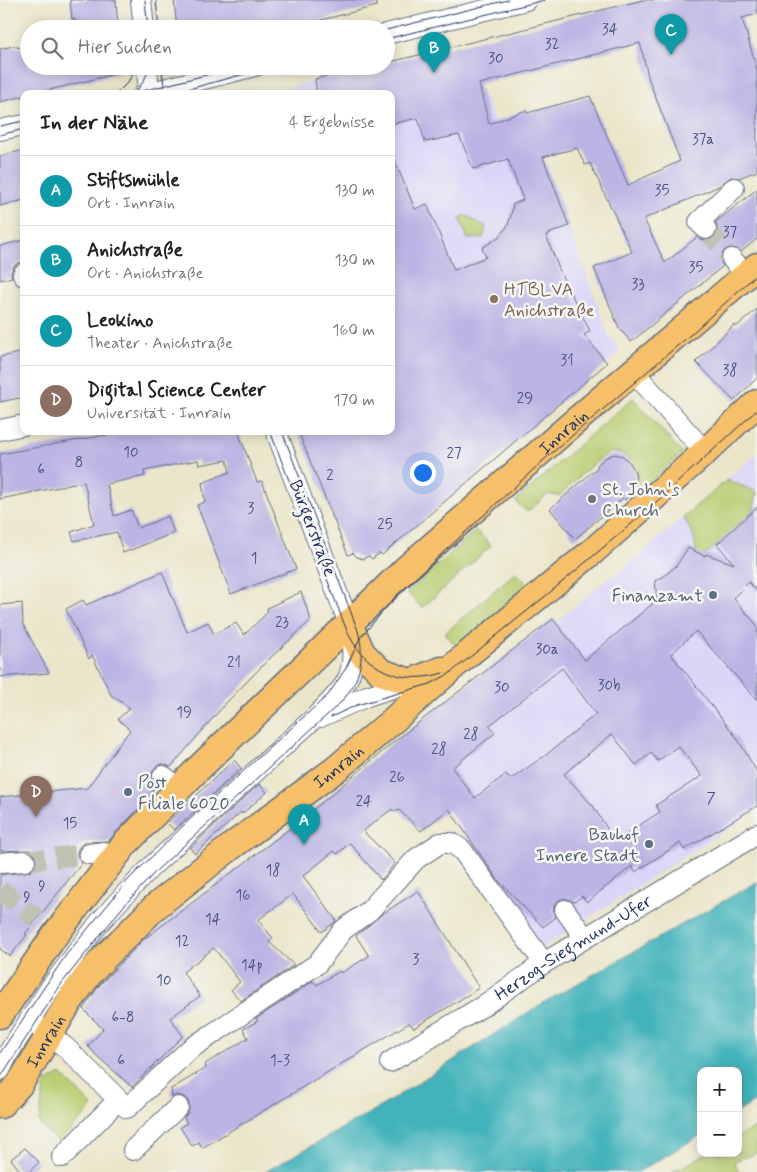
<!DOCTYPE html>
<html lang="de">
<meta charset="utf-8">
<style>
body{margin:0;font-family:Mynerve,sans-serif;background:#f6f6f6;color:#222}
.controls{position:absolute;right:15px;bottom:15px;display:grid;overflow:hidden;border-radius:10px;box-shadow:0 2px 12px #0003}
.controls button{width:45px;height:45px;display:grid;place-items:center;padding:0;border:0;border-bottom:1px solid #e0e0e0;background:#fff;color:#222;font:25px sans-serif}
.you{position:absolute;left:422px;top:472px;width:18px;height:18px;margin:-12px;border:4px solid #fff;border-radius:50%;background:#1a73e8;box-shadow:0 0 0 8px #1a73e833}
.badge{display:grid;place-items:center;width:32px;height:32px;border-radius:50%;background:#1f6fb2;color:#fff;font-size:16px;font-weight:700}
.pin{position:absolute;translate:-50% -41px;filter:drop-shadow(0 1px 2px #0008)}
.pin::after{content:'';position:absolute;top:26px;width:18px;height:15px;background:inherit;clip-path:polygon(0 0,100% 0,50% 100%)}
.list{margin:0;padding:0;list-style:none}
h2{display:flex;justify-content:space-between;align-items:center;height:65px;margin:0;padding:0 20px;font-size:21px}
h2 small{font-size:16px;font-weight:400;color:#767676}
.list li{display:grid;grid-template-columns:32px 1fr auto;gap:15px;align-items:center;box-sizing:border-box;height:70px;padding:0 20px;border-top:1px solid #e0e0e0}
.list b{display:block;font-size:19px;white-space:nowrap}
.list p{margin:0;font-size:16px;white-space:nowrap;color:#767676}
.list em{font-size:16px;font-style:normal;color:#767676}
.icon{flex:none;width:28px;height:28px;fill:none;stroke:currentColor;stroke-width:2;stroke-linecap:round;stroke-linejoin:round}
.map{position:relative;flex:none;width:757px;height:1172px;overflow:hidden}
.search{position:absolute;background:#fff;box-shadow:0 2px 12px #0003;left:20px;top:20px;width:375px;height:55px;display:flex;align-items:center;gap:12px;box-sizing:border-box;padding:0 18px;border-radius:28px;color:#767676;font-size:19px}
.panel{position:absolute;background:#fff;box-shadow:0 2px 12px #0003;left:20px;top:90px;width:375px;height:345px;border-radius:10px}
.map>svg:first-child{display:block}
</style>
<div class="map">
<svg width="757" height="1172" viewBox="0 0 757 1172">
<rect width="100%" height="100%" fill="#f6f6f2"/>
<filter id="ink" filterUnits="userSpaceOnUse"><feTurbulence type="fractalNoise" baseFrequency=".02" numOctaves="2"/><feDisplacementMap in="SourceGraphic" scale="10" xChannelSelector="R" yChannelSelector="G"/><feConvolveMatrix kernelMatrix="1 2 1 2 8 2 1 2 1" color-interpolation-filters="sRGB"/></filter>
<filter id="wash" filterUnits="userSpaceOnUse"><feTurbulence type="fractalNoise" baseFrequency=".0096" numOctaves="4" result="noise"/><feDisplacementMap in="SourceGraphic" scale="20" xChannelSelector="R" yChannelSelector="G"/><feGaussianBlur stdDeviation="1.12" result="paint"/><feColorMatrix in="noise" values="0 0 0 0 0 0 0 0 0 0 0 0 0 0 0 0 0 1.4 0 .05"/><feComposite in="paint" operator="in"/></filter>
<g filter="url(#wash)">
<rect width="100%" height="100%" fill="#ebe6ca"/>
<g fill="#dbd6f7">
<polygon points="349,70 350,72 485,97 494,122 526,110 609,336 621,351 437,507 391,414 391,94 276,94 275,91 315,81 315,79"/>
<polygon points="757,454 757,810 542,948 447,810 406,759 461,691 553,619 556,622 611,576 612,578"/>
</g>
<g fill="#b9ce72" stroke="#6a7e68">
<polygon points="465,215 486,227 483,238 468,239 460,219"/>
<path d="M633,398L682,453L630,501C637,488 641,477 633,464C629,458 622,452 614,452C601,453 570,486 559,496L548,494L527,512L515,501Z"/>
<path d="M727,480L757,492L753,511L696,564L694,560C699,546 692,530 683,517Z"/>
<polygon points="476,530 491,546 422,608 407,593"/>
<polygon points="516,572 530,587 458,648 445,633"/>
<polygon points="61,1074 93,1107 59,1142 41,1126 39,1121 45,1083"/>
<polygon points="757,1127 757,1153 734,1161 739,1172 673,1172 708,1153 738,1153 738,1137"/>
</g>
<polygon fill="#42b3ba" stroke="#2e718c" points="757,882 757,1100 738,1112 738,1071 701,1071 701,1135 638,1172 265,1172 380,1107 543,1003"/>
<g id="blocks">
<g fill="#bcb4e4" fill-rule="evenodd">
<polygon points="70,0 116,0 118,29 76,29 75,19 72,19"/>
<polygon points="174,0 376,0 377,6 285,29 177,29"/>
<path d="M643,0H757V14L742,18L757,70V171L739,178L731,177L719,186L644,219L665,263L697,237L703,241L710,240L714,238L718,232L716,222L757,189V239L741,252L735,248H729L725,250L721,256V262L723,266L631,342L619,328L594,268L632,252L590,163L585,165L577,148L543,157L569,226L546,235L561,274L590,331L584,335L607,363L382,555L380,553L372,559L369,556L363,559L357,557L353,553L348,555L298,431H391V152L415,209L427,204L454,270L486,257L482,248L500,236L508,225L511,215L513,204L523,200L508,159L473,169L459,135L425,142L418,118L391,124V94H317L315,79L349,70V72L373,66H386V63ZM640,43L649,80L680,161L628,185L590,96L527,113L526,110L489,124L479,84Z"/>
<polygon points="13,46 29,50 29,66 118,66 119,73 33,94 24,94 24,96 0,102 0,49"/>
<polygon points="24,150 24,200 0,206 0,156"/>
<polygon points="24,240 24,262 18,263 13,267 11,273 12,277 0,280 0,246"/>
<polygon points="757,309 757,378 734,401 696,362 734,325 736,327"/>
<polygon points="24,352 24,397 0,402 0,357"/>
<polygon points="129,431 238,431 257,482 262,481 296,569 231,594 197,505 205,502 202,483 230,472 227,460 199,465 198,460 144,471 145,476 107,484 114,516 131,510 138,528 168,516 174,533 123,553 117,532 74,541 71,532 94,524 84,482 0,499 0,454"/>
<polygon points="614,454 623,456 630,463 635,472 636,481 633,491 625,500 623,498 575,539 550,509 598,467 597,465 605,458"/>
<path d="M757,507V592L749,582L733,598L757,625V700L696,631L671,654L737,738L757,772V806L684,850L680,843L635,872L632,866L587,902L582,896L574,902L564,898L559,900L554,906L553,912L556,917L543,927L498,880L449,809L421,831L399,810L395,812L392,809L363,831L395,863L381,880L350,843L337,854L334,851L303,876L336,920L335,922L322,932L293,894L258,920L273,938L269,942L294,965L241,1001L231,990L240,982L214,948L183,972L200,996L170,1018L183,1036L132,1087L97,1056L88,1046L103,1029L83,1009L99,986L143,940L301,820L396,740L553,619L585,660L657,600L655,581L663,577L676,566L688,548L705,556L706,554L734,564L717,544ZM562,668L596,714L546,755L511,779L506,774L475,798L452,768L495,733L489,726ZM612,734L636,765L651,753L658,761L678,746L702,776L656,805L660,812L615,841L593,806L564,774Z"/>
<polygon points="162,572 187,632 208,622 214,634 236,623 244,635 268,612 267,608 301,592 311,620 265,663 226,703 171,767 164,764 158,765 154,769 151,775 152,781 156,786 141,806 108,841 87,842 81,845 78,849 77,855 82,863 25,934 27,935 10,956 0,949 0,875 31,871 35,867 37,861 34,854 30,850 0,851 0,797 87,788 130,730 118,719 130,708 111,695 92,655 89,659 66,609 83,600 86,605"/>
<polygon points="22,603 23,624 49,673 0,677 0,605"/>
<polygon points="234,760 241,768 174,830 167,823"/>
<polygon points="259,784 267,792 242,814 241,812 195,854 190,848"/>
<polygon points="418,891 479,988 414,1028 409,1023 202,1148 199,1142 192,1146 180,1127 187,1123 184,1118 189,1111 189,1104 187,1099 182,1096 176,1095 172,1097 171,1089 206,1068 205,1064 248,1038 243,1029 258,1021 256,1019 313,981 317,985 340,971 341,973 369,956 356,936 382,914"/>
<polygon points="25,1148 39,1162 29,1172 21,1172 11,1159"/>
</g>
</g>
</g>
<g filter="url(#ink)">
<use href="#blocks" fill-opacity="0" stroke="#646f84" stroke-width="1"/>
<g fill="none" stroke-linecap="round" stroke-linejoin="round">
<g stroke="#c1c1b4" stroke-width="20" stroke-dasharray="20 10" stroke-linecap="butt">
<polyline points="706,229 732,259"/>
<polyline points="25,861 89,854"/>
<polyline points="0,890 37,919"/>
</g>
<defs>
<g id="minor">
<polyline points="141,0 144,29"/>
<polyline points="386,34 526,0"/>
<polyline points="147,66 149,94"/>
<polyline points="144,94 255,66"/>
<polyline points="0,130 24,125"/>
<polyline points="706,229 699,222 734,188"/>
<polyline points="732,259 746,275"/>
<polyline points="23,274 24,276"/>
<polyline points="633,371 705,452"/>
<polyline points="0,430 24,425"/>
<polyline points="320,717 367,696 410,682"/>
<polyline points="163,776 179,788"/>
<polyline points="89,854 104,852 113,861"/>
<polyline points="0,863 25,861"/>
<polyline points="565,910 585,938"/>
<polyline points="39,1027 65,1047 127,1108 190,1049 317,964 343,930 369,911 416,859 440,843 452,843 462,850 544,963"/>
<path id="s1" d="M390,1062L483,1006L544,963L757,834"/>
<path d="M0,1070L9,1052L51,987L99,923L116,904L153,865L311,721C322,710 344,690 349,676C355,659 352,641 349,624L276,431"/>
<polyline points="133,1150 178,1107"/>
<polyline points="62,1157 118,1100"/>
</g>
<g id="major">
<polyline points="349,624 362,653 381,672 410,682 441,670"/>
<path id="s2" d="M0,1015L55,935L125,844L197,770L406,569L572,424L757,266"/>
<path id="s3" d="M0,1105L19,1085L71,999L90,973L105,957L155,907L232,846L336,769L390,723L456,664L593,551L705,452L757,403"/>
</g>
</defs>
<use href="#minor" stroke="#646f84" stroke-width="22"/>
<use href="#major" stroke="#646f84" stroke-width="29"/>
<use href="#minor" stroke="#fff" stroke-width="20"/>
<use href="#major" stroke="#f6c06b" stroke-width="26"/>
<g stroke="#1b2f5e" stroke-width="1">
<polyline points="145,0 148,29"/>
<polyline points="156,0 159,29"/>
<polyline points="386,30 508,0"/>
<polyline points="386,39 545,0"/>
<polyline points="161,66 165,91"/>
<polyline points="116,94 128,82 138,66"/>
<polyline points="131,94 241,66"/>
<polyline points="134,94 143,82 151,66"/>
<polyline points="170,94 274,66"/>
<polyline points="0,126 24,121"/>
<polyline points="0,135 24,129"/>
<path d="M270,431L347,631C365,670 402,686 443,673"/>
<polyline points="331,717 357,705 430,684 449,674 548,594 643,514 757,410"/>
<polyline points="0,1053 66,955 129,879 187,822 328,695 346,668 360,638 396,596 546,458 690,335 757,274"/>
<path d="M0,1078L62,983L122,908L157,870L338,705C359,684 366,660 358,631L282,431"/>
</g>
</g>
</g>
<circle fill="#8d6e63" stroke="#f6f6f2" stroke-width="2" cx="494" cy="299" r="5"/>
<circle fill="#6b7280" stroke="#f6f6f2" stroke-width="2" cx="592" cy="499" r="5"/>
<g fill="#5c6f8a" stroke="#f6f6f2" stroke-width="2">
<circle cx="713" cy="595" r="5"/>
<circle cx="128" cy="792" r="5"/>
<circle cx="649" cy="844" r="5"/>
</g>
<g text-anchor="middle" stroke-width="5" stroke-linejoin="round" paint-order="stroke">
<g font-size="15" fill="#435080">
<text x="610" y="34">34</text>
<text x="552" y="49">32</text>
<text x="496" y="63">30</text>
<text x="703" y="144">37a</text>
<text x="662" y="195">35</text>
<text x="730" y="237">37</text>
<text x="696" y="272">35</text>
<text x="638" y="289">33</text>
<text x="567" y="365">31</text>
<text x="730" y="375">38</text>
<text x="525" y="403">29</text>
<text x="131" y="457">10</text>
<text x="454" y="458">27</text>
<text x="79" y="467">8</text>
<text x="41" y="474">6</text>
<text x="330" y="480">2</text>
<text x="251" y="513">3</text>
<text x="385" y="529">25</text>
<text x="254" y="563">1</text>
<text x="282" y="627">23</text>
<text x="547" y="654">30a</text>
<text x="234" y="667">21</text>
<text x="609" y="690">30b</text>
<text x="502" y="692">30</text>
<text x="184" y="717">19</text>
<text x="471" y="739">28</text>
<text x="439" y="754">28</text>
<text x="397" y="782">26</text>
<text x="711" y="803">7</text>
<text x="364" y="806">24</text>
<text x="70" y="828">15</text>
<text x="273" y="875">18</text>
<text x="42" y="891">9</text>
<text x="243" y="900">16</text>
<text x="27" y="902">9</text>
<text x="213" y="924">14</text>
<text x="182" y="946">12</text>
<text x="416" y="964">3</text>
<text x="252" y="970">14p</text>
<text x="164" y="985">10</text>
<text x="123" y="1022">6-8</text>
<text x="121" y="1065">6</text>
<text x="280" y="1065">1-3</text>
</g>
<g font-size="18" fill="#785e54" stroke="#f6f6f2" text-anchor="start">
<text x="504" y="295">HTBLVA<tspan x="504" dy="21">Anichstraße</tspan></text>
</g>
<g font-size="18" fill="#1b2f5e" stroke="#f6f6f2">
<text dy="6" stroke="none"><textPath href="#s2" startOffset="814">Innrain</textPath></text>
<text transform="translate(313 528) rotate(69)" y="6">Bürgerstraße</text>
<text dy="6" stroke="none"><textPath href="#s3" startOffset="484">Innrain</textPath></text>
<text dy="6" stroke="none"><textPath href="#s1" startOffset="216">Herzog-Siegmund-Ufer</textPath></text>
<text dy="6" stroke="none"><textPath href="#s3" startOffset="79">Innrain</textPath></text>
</g>
<g font-size="18" fill="#5b616d" stroke="#f6f6f2" text-anchor="start">
<text x="602" y="495">St. John's<tspan x="602" dy="21">Church</tspan></text>
</g>
<g font-size="18" fill="#4e5e75" stroke="#f6f6f2" text-anchor="end">
<text x="703" y="601">Finanzamt</text>
<text x="138" y="788" text-anchor="start">Post<tspan x="138" dy="21">Filiale 6020</tspan></text>
<text x="639" y="840">Bauhof<tspan x="639" dy="21">Innere Stadt</tspan></text>
</g>
</g>
</svg>
<div class="controls">
<button>+</button>
<button>−</button>
</div>
<div class="you"></div>
<div class="pin badge" style="left:304px;top:845px;background:#0f9aa8">A</div>
<div class="pin badge" style="left:434px;top:73px;background:#0f9aa8">B</div>
<div class="pin badge" style="left:671px;top:55px;background:#0f9aa8">C</div>
<div class="pin badge" style="left:36px;top:817px;background:#8d6e63">D</div>
<div class="search"><svg class="icon" aria-label="search" viewBox="0 0 24 24"><circle cx="10" cy="10" r="6"/><path d="M15 15l6 6"/></svg>Hier suchen</div>
<section class="panel">
<h2>In der Nähe<small>4 Ergebnisse</small></h2>
<ul class="list">
<li><span class="badge" style="background:#0f9aa8">A</span><div><b>Stiftsmühle</b><p>Ort · Innrain</p></div><em>130 m</em></li>
<li><span class="badge" style="background:#0f9aa8">B</span><div><b>Anichstraße</b><p>Ort · Anichstraße</p></div><em>130 m</em></li>
<li><span class="badge" style="background:#0f9aa8">C</span><div><b>Leokino</b><p>Theater · Anichstraße</p></div><em>160 m</em></li>
<li><span class="badge" style="background:#8d6e63">D</span><div><b>Digital Science Center</b><p>Universität · Innrain</p></div><em>170 m</em></li>
</ul>
</section>
</div>
